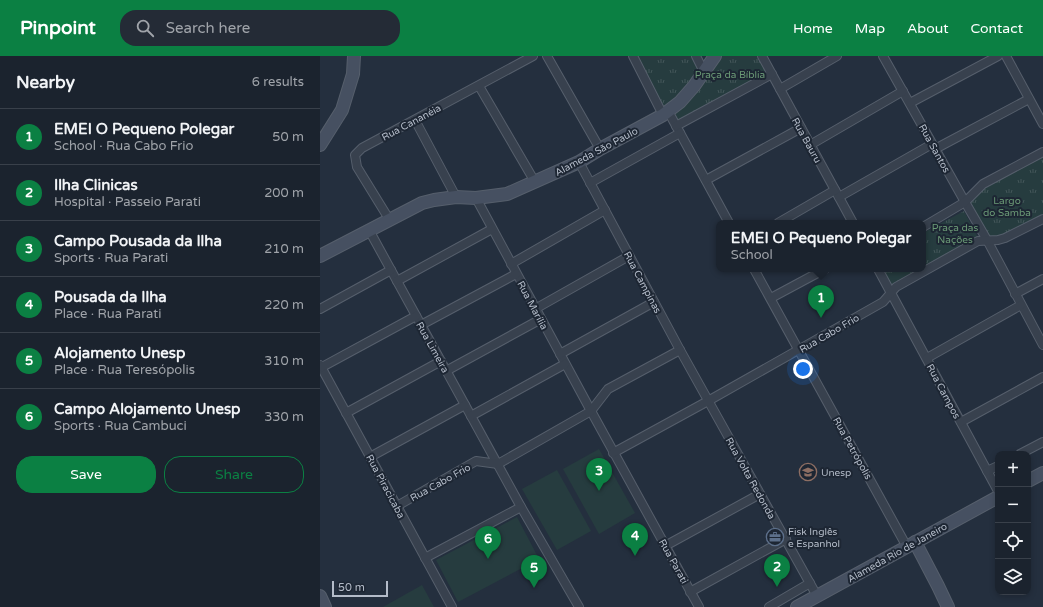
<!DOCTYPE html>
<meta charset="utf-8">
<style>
body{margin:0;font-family:"Varela Round",sans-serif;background:#242b36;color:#f1f3f6}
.controls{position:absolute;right:12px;bottom:12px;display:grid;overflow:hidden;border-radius:8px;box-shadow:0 2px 6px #0003}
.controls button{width:36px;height:36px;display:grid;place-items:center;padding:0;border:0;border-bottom:1px solid #39404a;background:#1b232e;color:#f1f3f6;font:20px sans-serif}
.scale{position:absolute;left:12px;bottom:10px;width:56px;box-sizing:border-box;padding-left:4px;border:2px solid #b4bcc9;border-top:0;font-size:11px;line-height:14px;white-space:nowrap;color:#b4bcc9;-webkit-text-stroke:3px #1d2633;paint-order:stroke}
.you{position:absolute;left:483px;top:313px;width:14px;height:14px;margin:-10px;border:3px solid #fff;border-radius:50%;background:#1a73e8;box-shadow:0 0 0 6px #1a73e833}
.badge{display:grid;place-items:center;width:26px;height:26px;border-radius:50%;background:#0b8043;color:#fff;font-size:13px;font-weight:700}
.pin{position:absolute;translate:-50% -33px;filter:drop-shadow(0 1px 2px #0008)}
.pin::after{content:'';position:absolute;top:21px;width:14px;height:12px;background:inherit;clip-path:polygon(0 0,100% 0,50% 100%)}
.popup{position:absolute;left:396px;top:164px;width:210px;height:52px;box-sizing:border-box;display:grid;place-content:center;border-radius:8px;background:#1b232e;filter:drop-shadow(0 1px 3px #0005);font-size:13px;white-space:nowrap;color:#a0a4aa}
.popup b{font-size:15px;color:#f1f3f6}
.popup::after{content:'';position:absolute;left:50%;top:100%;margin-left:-8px;border:8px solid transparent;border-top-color:#1b232e}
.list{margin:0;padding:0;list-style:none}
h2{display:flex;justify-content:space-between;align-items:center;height:52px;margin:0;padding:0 16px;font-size:17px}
h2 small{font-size:13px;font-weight:400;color:#a0a4aa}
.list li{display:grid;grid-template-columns:26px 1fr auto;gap:12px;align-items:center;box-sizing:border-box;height:56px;padding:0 16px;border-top:1px solid #39404a}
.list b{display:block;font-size:15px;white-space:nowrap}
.list p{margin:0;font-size:13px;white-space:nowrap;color:#a0a4aa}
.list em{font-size:13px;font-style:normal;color:#a0a4aa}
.actions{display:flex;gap:8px;padding:12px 16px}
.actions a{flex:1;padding:9px 0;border:1px solid #0b8043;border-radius:16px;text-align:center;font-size:14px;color:#0b8043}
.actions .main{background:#0b8043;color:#fff}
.icon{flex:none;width:22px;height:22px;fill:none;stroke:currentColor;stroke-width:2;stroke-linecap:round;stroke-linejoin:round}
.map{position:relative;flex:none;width:723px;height:551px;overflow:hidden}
header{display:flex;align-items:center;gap:24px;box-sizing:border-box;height:56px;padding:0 20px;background:#0b8043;color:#fff}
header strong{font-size:19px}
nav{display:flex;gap:22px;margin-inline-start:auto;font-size:14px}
.search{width:280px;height:36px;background:#242b36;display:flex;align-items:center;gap:10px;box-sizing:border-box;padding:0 14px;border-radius:16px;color:#a0a4aa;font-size:15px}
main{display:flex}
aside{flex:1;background:#1b232e}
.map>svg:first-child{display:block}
</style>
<header>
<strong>Pinpoint</strong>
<div class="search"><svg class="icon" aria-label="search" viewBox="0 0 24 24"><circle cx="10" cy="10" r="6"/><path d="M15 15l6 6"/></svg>Search here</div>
<nav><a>Home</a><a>Map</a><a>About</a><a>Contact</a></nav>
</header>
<main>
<aside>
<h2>Nearby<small>6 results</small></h2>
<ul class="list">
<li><span class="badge">1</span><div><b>EMEI O Pequeno Polegar</b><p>School · Rua Cabo Frio</p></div><em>50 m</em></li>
<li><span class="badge">2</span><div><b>Ilha Clinicas</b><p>Hospital · Passeio Parati</p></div><em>200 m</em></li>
<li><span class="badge">3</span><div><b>Campo Pousada da Ilha</b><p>Sports · Rua Parati</p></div><em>210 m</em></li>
<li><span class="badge">4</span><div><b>Pousada da Ilha</b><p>Place · Rua Parati</p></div><em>220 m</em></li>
<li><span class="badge">5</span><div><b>Alojamento Unesp</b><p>Place · Rua Teresópolis</p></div><em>310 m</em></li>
<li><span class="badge">6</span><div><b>Campo Alojamento Unesp</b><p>Sports · Rua Cambuci</p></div><em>330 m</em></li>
</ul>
<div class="actions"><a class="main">Save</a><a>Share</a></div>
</aside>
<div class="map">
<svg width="723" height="551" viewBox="0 0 723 551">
<defs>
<pattern id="park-tufts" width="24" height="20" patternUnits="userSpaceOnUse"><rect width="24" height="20" fill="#263c3f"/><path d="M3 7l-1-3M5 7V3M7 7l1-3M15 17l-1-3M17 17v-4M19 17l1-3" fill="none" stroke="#435659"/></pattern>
</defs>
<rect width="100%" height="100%" fill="#242f3e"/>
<g fill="url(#park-tufts)">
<polygon points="317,0 371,0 378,14 363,35 344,51"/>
<polygon points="400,0 438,0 447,18 359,67 355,56"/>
<polygon points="723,101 723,161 686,181 667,181 648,148 663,132"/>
<polygon points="644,155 658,182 603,212 603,177"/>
<polygon points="563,213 602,213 571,230"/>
</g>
<g fill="#263c3f">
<polygon points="279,393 315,457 279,478 243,413"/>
<polygon points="237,414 271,475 237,494 202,433"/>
<polygon points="197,461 219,503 138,546 116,504"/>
<polygon points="102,529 114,551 63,551"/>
</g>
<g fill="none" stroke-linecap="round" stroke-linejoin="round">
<defs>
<g id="street">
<polyline points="227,0 280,93"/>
<polyline points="313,0 343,59"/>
<polyline points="376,0 384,16"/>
<polyline points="442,0 533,167"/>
<polyline points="563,0 645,146 667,184 723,289"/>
<polyline points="686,0 723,68"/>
<polyline points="159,30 215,126"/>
<polyline points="460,33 517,0"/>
<polyline points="590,47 678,0"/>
<polyline points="348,55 409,167"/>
<polyline points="95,64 136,141"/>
<polyline points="356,70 452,18"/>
<polyline points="490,89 583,35"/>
<polyline points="615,93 709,43"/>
<polyline points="259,106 360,294 497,540"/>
<polyline points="386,124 481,72"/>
<polyline points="270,127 360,77"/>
<polyline points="519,141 612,88"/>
<polyline points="156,142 271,355 379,551"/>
<polyline points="69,163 37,111 35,99 42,92 213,0"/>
<polyline points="458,167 515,134"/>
<polyline points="603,171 645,146 663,128 723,96"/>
<polyline points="49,174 201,451 259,551"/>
<polyline points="191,208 285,154"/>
<polyline points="434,213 587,491"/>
<polyline points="558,213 678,435"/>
<polyline points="77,225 172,173"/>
<polyline points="695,238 723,223"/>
<polyline points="451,242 505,213"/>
<polyline points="0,253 71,214"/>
<polyline points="215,253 309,200"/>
<polyline points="101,269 196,218"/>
<polyline points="240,298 334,246"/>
<polyline points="607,302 701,249"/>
<polyline points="0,309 132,551"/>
<polyline points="2,311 96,260"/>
<polyline points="126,315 221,263"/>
<polyline points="26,357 121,305"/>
<polyline points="151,360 245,308"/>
<polyline points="641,366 723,321"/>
<polyline points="293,397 388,345 563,246 576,231 658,185 678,184 685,182 723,163"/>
<polyline points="700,398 723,386"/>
<polyline points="50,401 145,349"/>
<polyline points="667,415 678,410"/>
<polyline points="77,450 156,405 178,408 271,355 288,333 360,294"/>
<polyline points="345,490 440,438"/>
<polyline points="105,502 201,451"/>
<polyline points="370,536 466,483"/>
<polyline points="449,551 490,527"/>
</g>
<g id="secondary">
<polyline points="0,89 22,54 33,18 34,0"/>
<polyline points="0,200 102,147 114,144 136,141 156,142 187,138 259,106 280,93 343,59 360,46 374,30 395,0"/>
<polyline points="708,425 723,417"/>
<polyline points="595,486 618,530 628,551"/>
<polyline points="0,540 5,551"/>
<polyline points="477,551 678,441"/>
</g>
</defs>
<use href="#street" stroke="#565f6c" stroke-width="10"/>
<use href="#secondary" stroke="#565f6c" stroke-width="14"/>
<use href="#street" stroke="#38414e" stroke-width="8"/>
<use href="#secondary" stroke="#465061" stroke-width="12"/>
</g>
<defs>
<symbol id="university-ring" viewBox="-11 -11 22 22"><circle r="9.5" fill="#1d2633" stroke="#8d6e63" stroke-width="1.5"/><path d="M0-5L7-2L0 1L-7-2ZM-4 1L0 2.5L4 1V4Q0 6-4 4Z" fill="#8d6e63"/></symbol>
<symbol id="office-ring" viewBox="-11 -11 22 22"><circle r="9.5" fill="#1d2633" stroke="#5c6f8a" stroke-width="1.5"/><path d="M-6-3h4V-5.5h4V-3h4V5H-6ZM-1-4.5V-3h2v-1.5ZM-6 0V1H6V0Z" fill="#5c6f8a"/></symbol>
</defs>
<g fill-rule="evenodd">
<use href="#university-ring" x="478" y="406" width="20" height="20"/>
<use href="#office-ring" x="445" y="471" width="20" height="20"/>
</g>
<g text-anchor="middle" stroke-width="4" stroke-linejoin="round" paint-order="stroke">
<g font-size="10" fill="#6b9a76" stroke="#1d2633">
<text x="410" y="22">Praça da Bíblia</text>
<text x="687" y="148">Largo<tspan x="687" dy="12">do Samba</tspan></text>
<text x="635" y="175">Praça das<tspan x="635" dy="12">Nações</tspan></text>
</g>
<g font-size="10" fill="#b4bcc9" stroke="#1d2633">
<text transform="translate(91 66) rotate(-28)" y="4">Rua Cananéia</text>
<text transform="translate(487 84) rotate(61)" y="4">Rua Bauru</text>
<text transform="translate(615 92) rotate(61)" y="4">Rua Santos</text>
<text transform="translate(276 95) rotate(-28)" y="4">Alameda São Paulo</text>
<text transform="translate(323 226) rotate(62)" y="4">Rua Campinas</text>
<text transform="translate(213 249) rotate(62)" y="4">Rua Marília</text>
<text transform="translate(509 277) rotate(-30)" y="4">Rua Cabo Frio</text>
<text transform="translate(113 291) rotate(61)" y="4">Rua Limeira</text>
<text transform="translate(624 335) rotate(62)" y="4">Rua Campos</text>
<text transform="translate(533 392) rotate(61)" y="4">Rua Petrópolis</text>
<text transform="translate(431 422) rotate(61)" y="4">Rua Volta Redonda</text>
<text transform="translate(120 426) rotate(-29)" y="4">Rua Cabo Frio</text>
<text transform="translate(66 430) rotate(62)" y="4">Rua Piracicaba</text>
<text transform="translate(577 496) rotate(-29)" y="4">Alameda Rio de Janeiro</text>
<text transform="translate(354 505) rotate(61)" y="4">Rua Parati</text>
</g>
<g font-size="10" fill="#b4bcc9" stroke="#1d2633" text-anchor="start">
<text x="501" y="420">Unesp</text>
<text x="468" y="479">Fisk Inglês<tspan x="468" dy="12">e Espanhol</tspan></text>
</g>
</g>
</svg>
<div class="controls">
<button>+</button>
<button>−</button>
<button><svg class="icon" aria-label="locate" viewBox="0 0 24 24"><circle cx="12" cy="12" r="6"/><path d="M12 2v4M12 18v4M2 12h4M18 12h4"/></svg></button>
<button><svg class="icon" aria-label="layers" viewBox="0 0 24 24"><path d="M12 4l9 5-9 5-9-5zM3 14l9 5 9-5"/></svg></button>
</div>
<div class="scale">50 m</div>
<div class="you"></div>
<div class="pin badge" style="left:501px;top:262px">1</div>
<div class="popup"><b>EMEI O Pequeno Polegar</b>School</div>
<div class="pin badge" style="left:457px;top:531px">2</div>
<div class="pin badge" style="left:279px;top:435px">3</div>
<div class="pin badge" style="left:315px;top:500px">4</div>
<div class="pin badge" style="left:214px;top:532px">5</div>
<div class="pin badge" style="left:168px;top:503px">6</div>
</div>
</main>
